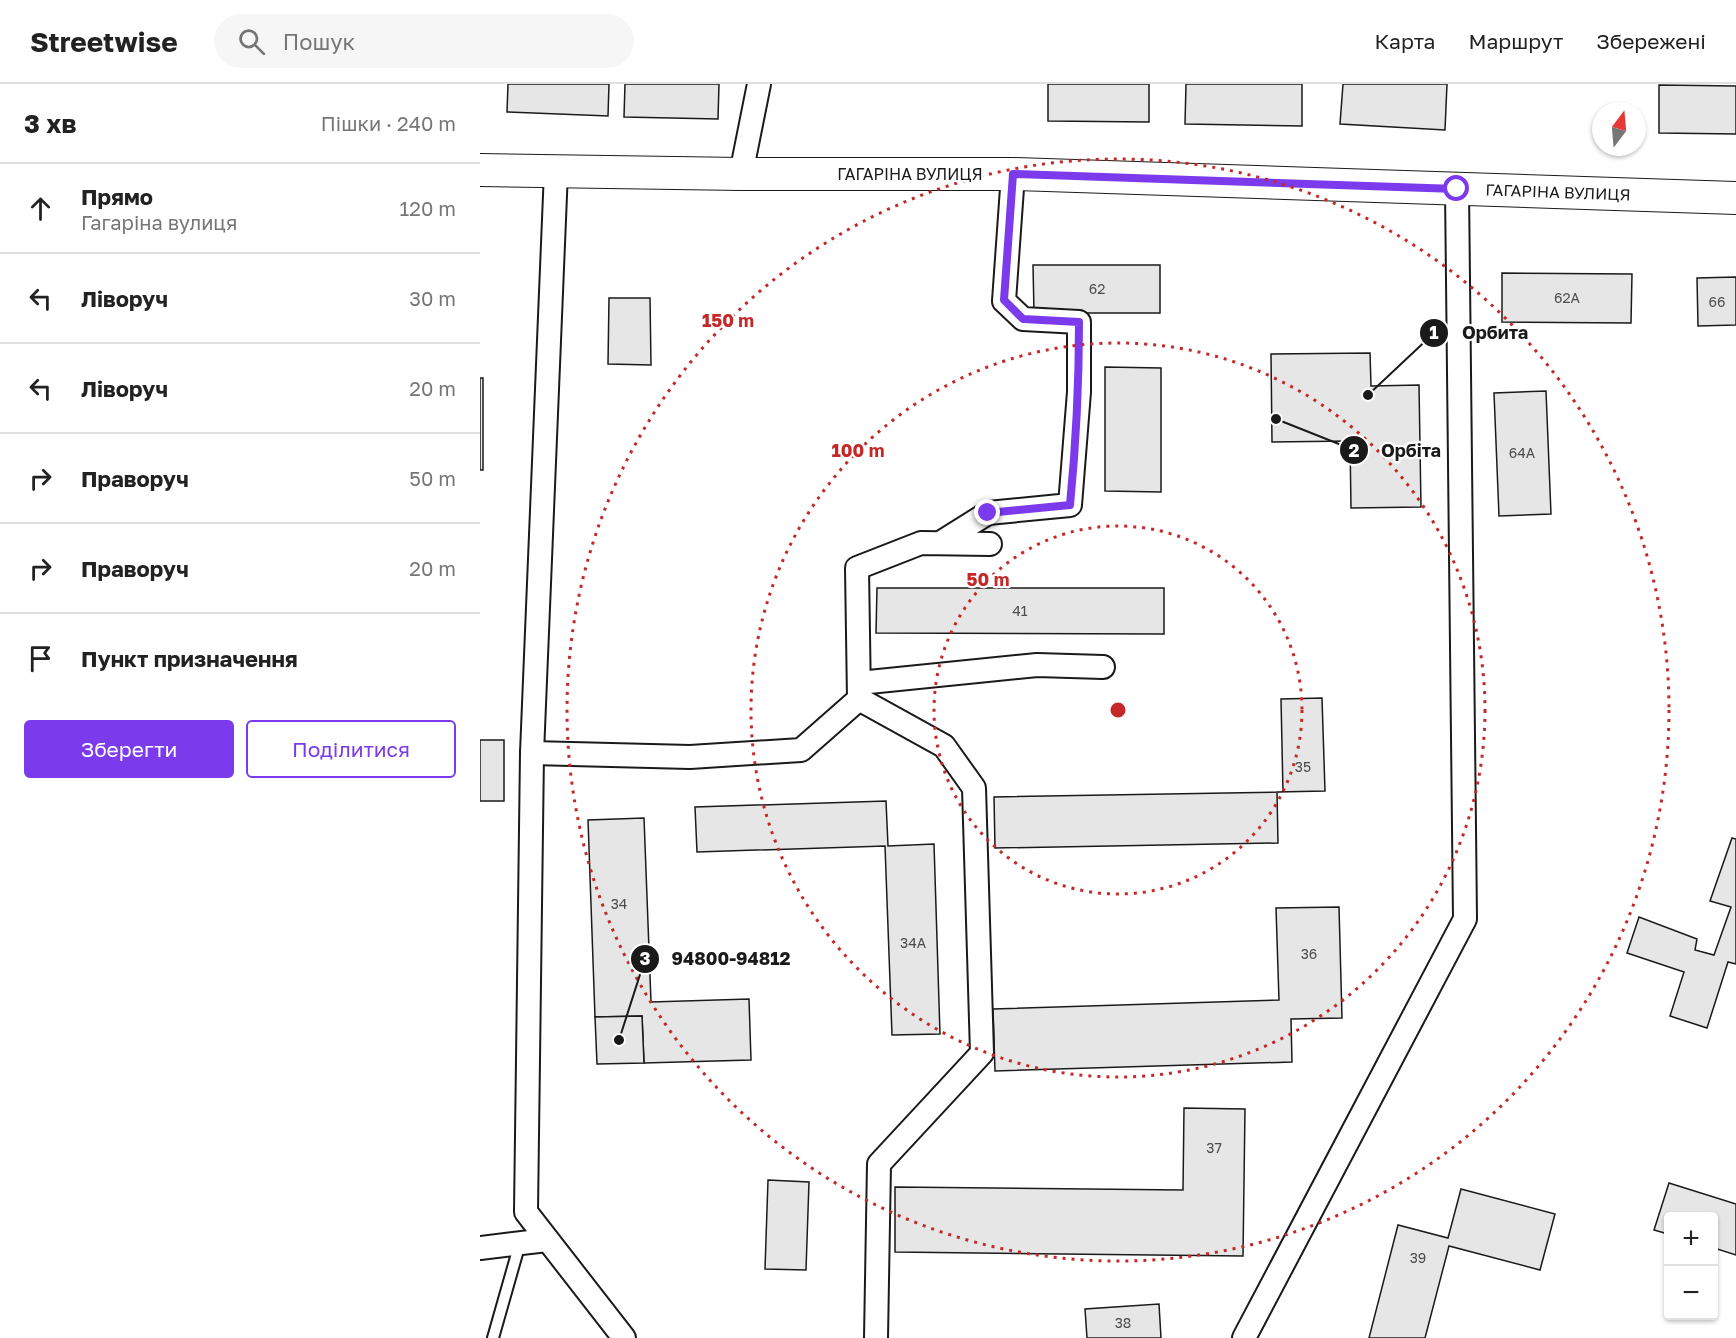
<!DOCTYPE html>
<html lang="uk">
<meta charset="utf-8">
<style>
body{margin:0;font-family:"Golos Text",sans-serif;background:#f6f6f6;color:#222}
.controls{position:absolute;right:18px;bottom:18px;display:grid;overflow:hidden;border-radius:6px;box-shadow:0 2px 4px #0004}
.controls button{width:54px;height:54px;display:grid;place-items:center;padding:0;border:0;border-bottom:2px solid #e0e0e0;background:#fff;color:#222;font:30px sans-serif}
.compass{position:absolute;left:1112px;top:18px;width:54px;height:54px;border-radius:50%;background:#fff;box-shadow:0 2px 4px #0004;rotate:16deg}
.stop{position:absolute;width:18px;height:18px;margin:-14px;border:4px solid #7c3aed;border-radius:50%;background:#fff}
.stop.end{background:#7c3aed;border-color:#fff;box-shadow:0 2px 6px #0008}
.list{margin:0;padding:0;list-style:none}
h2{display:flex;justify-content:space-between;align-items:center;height:78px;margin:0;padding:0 24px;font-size:26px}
h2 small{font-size:20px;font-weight:400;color:#767676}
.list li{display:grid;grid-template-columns:39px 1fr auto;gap:18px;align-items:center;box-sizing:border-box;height:90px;padding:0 24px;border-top:2px solid #e0e0e0}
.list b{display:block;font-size:22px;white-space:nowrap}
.list p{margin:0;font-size:20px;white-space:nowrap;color:#767676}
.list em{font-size:20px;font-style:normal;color:#767676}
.actions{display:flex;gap:12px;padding:18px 24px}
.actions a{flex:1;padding:14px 0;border:2px solid #7c3aed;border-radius:6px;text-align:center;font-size:21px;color:#7c3aed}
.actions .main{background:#7c3aed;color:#fff}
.icon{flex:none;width:33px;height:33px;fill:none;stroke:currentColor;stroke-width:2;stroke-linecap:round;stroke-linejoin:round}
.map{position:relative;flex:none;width:1256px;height:1254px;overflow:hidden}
header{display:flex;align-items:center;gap:36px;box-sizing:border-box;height:84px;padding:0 30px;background:#fff;border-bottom:2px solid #e0e0e0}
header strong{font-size:28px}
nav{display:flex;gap:33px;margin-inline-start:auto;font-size:21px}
.search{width:420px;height:54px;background:#f6f6f6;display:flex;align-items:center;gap:15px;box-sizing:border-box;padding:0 21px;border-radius:33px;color:#767676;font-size:22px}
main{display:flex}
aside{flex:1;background:#fff}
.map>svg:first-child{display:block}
</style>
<header>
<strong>Streetwise</strong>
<div class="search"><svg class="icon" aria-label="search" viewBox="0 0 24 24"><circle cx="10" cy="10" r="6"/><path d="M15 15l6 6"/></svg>Пошук</div>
<nav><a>Карта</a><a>Маршрут</a><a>Збережені</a></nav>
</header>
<main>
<aside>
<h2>3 хв<small>Пішки · 240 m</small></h2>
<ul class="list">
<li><svg class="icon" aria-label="ahead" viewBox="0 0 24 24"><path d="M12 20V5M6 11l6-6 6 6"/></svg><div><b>Прямо</b><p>Гагаріна вулиця</p></div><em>120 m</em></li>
<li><svg class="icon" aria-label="left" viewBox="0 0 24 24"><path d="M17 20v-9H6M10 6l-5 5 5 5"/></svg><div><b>Ліворуч</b></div><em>30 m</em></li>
<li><svg class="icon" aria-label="left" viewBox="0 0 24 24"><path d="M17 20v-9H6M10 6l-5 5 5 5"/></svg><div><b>Ліворуч</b></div><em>20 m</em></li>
<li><svg class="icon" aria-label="right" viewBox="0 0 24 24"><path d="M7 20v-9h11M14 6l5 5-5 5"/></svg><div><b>Праворуч</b></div><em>50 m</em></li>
<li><svg class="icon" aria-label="right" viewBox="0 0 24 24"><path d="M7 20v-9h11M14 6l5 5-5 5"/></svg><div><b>Праворуч</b></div><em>20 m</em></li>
<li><svg class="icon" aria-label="arrive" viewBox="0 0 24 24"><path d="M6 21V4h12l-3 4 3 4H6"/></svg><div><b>Пункт призначення</b></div></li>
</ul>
<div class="actions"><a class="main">Зберегти</a><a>Поділитися</a></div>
</aside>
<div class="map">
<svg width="1256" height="1254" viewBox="0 0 1256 1254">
<rect width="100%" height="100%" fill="#fff"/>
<g fill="#e6e6e6" stroke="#1a1a1a" stroke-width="1.5">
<polygon points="28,0 129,0 128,32 27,28"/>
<polygon points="145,0 239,0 238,35 144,33"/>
<polygon points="568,0 669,0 669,38 568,37"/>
<polygon points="706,0 822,0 822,42 705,40"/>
<polygon points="863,0 967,0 965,46 860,40"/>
<polygon points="1179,1 1256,2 1256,50 1179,49"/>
<polygon points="553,181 680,181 680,229 554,229"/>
<polygon points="1022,189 1152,190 1151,239 1022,238"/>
<polygon points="1256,193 1256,241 1218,242 1217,194"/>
<polygon points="129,214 170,214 171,281 128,280"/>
<polygon points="890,269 891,302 939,301 941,423 871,424 870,357 792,358 791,270"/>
<polygon points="625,283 681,284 681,408 625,407"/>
<rect x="0" y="294" width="3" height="92"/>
<polygon points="1066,307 1071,430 1019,432 1014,309"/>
<polygon points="397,504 684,504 684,550 396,549"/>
<polygon points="842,614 845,707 797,708 798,759 515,764 514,713 803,708 801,615"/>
<rect x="0" y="656" width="24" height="61"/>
<polygon points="406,717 408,762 454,760 460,950 412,951 405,762 217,768 215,723"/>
<polygon points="164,734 171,918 269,915 271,976 164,979 162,932 115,933 108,736"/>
<polygon points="1252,754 1256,755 1256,880 1248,878 1227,944 1190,932 1204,888 1147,869 1159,833 1217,855 1215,866 1234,871 1251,823 1230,817"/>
<polygon points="859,823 862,934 811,935 812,978 515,987 513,925 799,916 796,824"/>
<polygon points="162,932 164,979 117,980 115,933"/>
<polygon points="704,1024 765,1025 763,1172 415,1168 415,1103 703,1106"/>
<polygon points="288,1096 329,1098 326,1186 285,1185"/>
<polygon points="1189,1099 1256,1120 1256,1171 1234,1164 1234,1132 1188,1132 1188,1150 1174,1146"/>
<polygon points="981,1105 1075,1130 1060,1186 969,1162 945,1254 889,1254 918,1141 968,1154"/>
<polygon points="679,1220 681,1254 607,1254 605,1225"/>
</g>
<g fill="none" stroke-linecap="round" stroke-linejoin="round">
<defs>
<polyline id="service" points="13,1254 40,1159"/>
<g id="minor">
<polyline points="76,87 52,669 46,1128 144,1254"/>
<polyline points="261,90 279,0"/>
<polyline points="460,459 508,429 590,421 599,308 599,238 543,235 524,217 533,90"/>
<polyline points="379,599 557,581 623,583"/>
<polyline points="379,615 464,662 494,704 502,969 399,1080 396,1254"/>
<polyline points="52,669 210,673 321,666 379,615 377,484 441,459 510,460"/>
<polyline points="0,1164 67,1156"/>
<polyline points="764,1254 985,835 977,105"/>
</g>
<polyline id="secondary" points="0,86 261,90 533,90 1256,114"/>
</defs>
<use href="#service" stroke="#1a1a1a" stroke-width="14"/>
<use href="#minor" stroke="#1a1a1a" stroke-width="26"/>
<use href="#secondary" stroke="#1a1a1a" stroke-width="34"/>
<use href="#service" stroke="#fff" stroke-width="10"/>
<use href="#minor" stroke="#fff" stroke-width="22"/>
<use href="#secondary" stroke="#fff" stroke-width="32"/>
</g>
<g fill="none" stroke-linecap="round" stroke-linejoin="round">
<path stroke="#7c3aed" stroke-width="8" d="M508,429L590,421C596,360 599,300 599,238L543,235L524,216L533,90L977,105"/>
</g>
<g fill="none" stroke="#c62828" stroke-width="3" stroke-dasharray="3 6">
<circle cx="638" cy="626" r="184"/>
<circle cx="638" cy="626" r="367"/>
<circle cx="638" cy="626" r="551"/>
</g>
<g text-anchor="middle" stroke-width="4.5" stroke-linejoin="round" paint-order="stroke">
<g font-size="14" fill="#4d4d4d">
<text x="617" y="210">62</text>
<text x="1087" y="219">62А</text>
<text x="1237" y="223">66</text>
<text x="1042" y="374">64А</text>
<text x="540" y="532">41</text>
<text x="823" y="688">35</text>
<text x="139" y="825">34</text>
<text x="433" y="864">34А</text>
<text x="829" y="875">36</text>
<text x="734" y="1069">37</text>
<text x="938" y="1179">39</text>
<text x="643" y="1244">38</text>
</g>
<g font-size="16" fill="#1a1a1a" stroke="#fff">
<text x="430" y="96">ГАГАРІНА ВУЛИЦЯ</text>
<text transform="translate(1078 108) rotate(2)" y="6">ГАГАРІНА ВУЛИЦЯ</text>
</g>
</g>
<circle cx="638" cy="626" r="9" fill="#c62828" stroke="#fff" stroke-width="3"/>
<g font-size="18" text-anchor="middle" font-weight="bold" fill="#c62828" stroke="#fff" stroke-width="4.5" stroke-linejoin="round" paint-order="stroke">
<text x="248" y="243">150 m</text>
<text x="378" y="373">100 m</text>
<text x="508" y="502">50 m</text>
</g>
<path fill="none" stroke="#1a1a1a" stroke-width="2" d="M888 311L954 249M796 335L874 366M139 956L165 875"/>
<g fill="#1a1a1a" stroke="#fff" stroke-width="2">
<circle cx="888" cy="311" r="6"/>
<circle cx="796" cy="335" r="6"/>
<circle cx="139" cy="956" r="6"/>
<circle cx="954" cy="249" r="15"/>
<circle cx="874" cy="366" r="15"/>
<circle cx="165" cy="875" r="15"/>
</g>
<g font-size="18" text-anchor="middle" font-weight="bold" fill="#fff">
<text x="954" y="255">1</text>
<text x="874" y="373">2</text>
<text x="165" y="881">3</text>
</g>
<g font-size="18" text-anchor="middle" font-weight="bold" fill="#1a1a1a" stroke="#fff" stroke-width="4.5" stroke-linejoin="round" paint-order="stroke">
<text x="1015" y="255">Орбита</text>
<text x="931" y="373">Орбіта</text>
<text x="251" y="881">94800-94812</text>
</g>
</svg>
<div class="controls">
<button>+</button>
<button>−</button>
</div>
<svg class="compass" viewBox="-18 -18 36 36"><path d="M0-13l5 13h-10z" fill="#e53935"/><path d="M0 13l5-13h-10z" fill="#767676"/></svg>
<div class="stop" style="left:977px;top:105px"></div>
<div class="stop end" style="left:508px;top:429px"></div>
</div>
</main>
